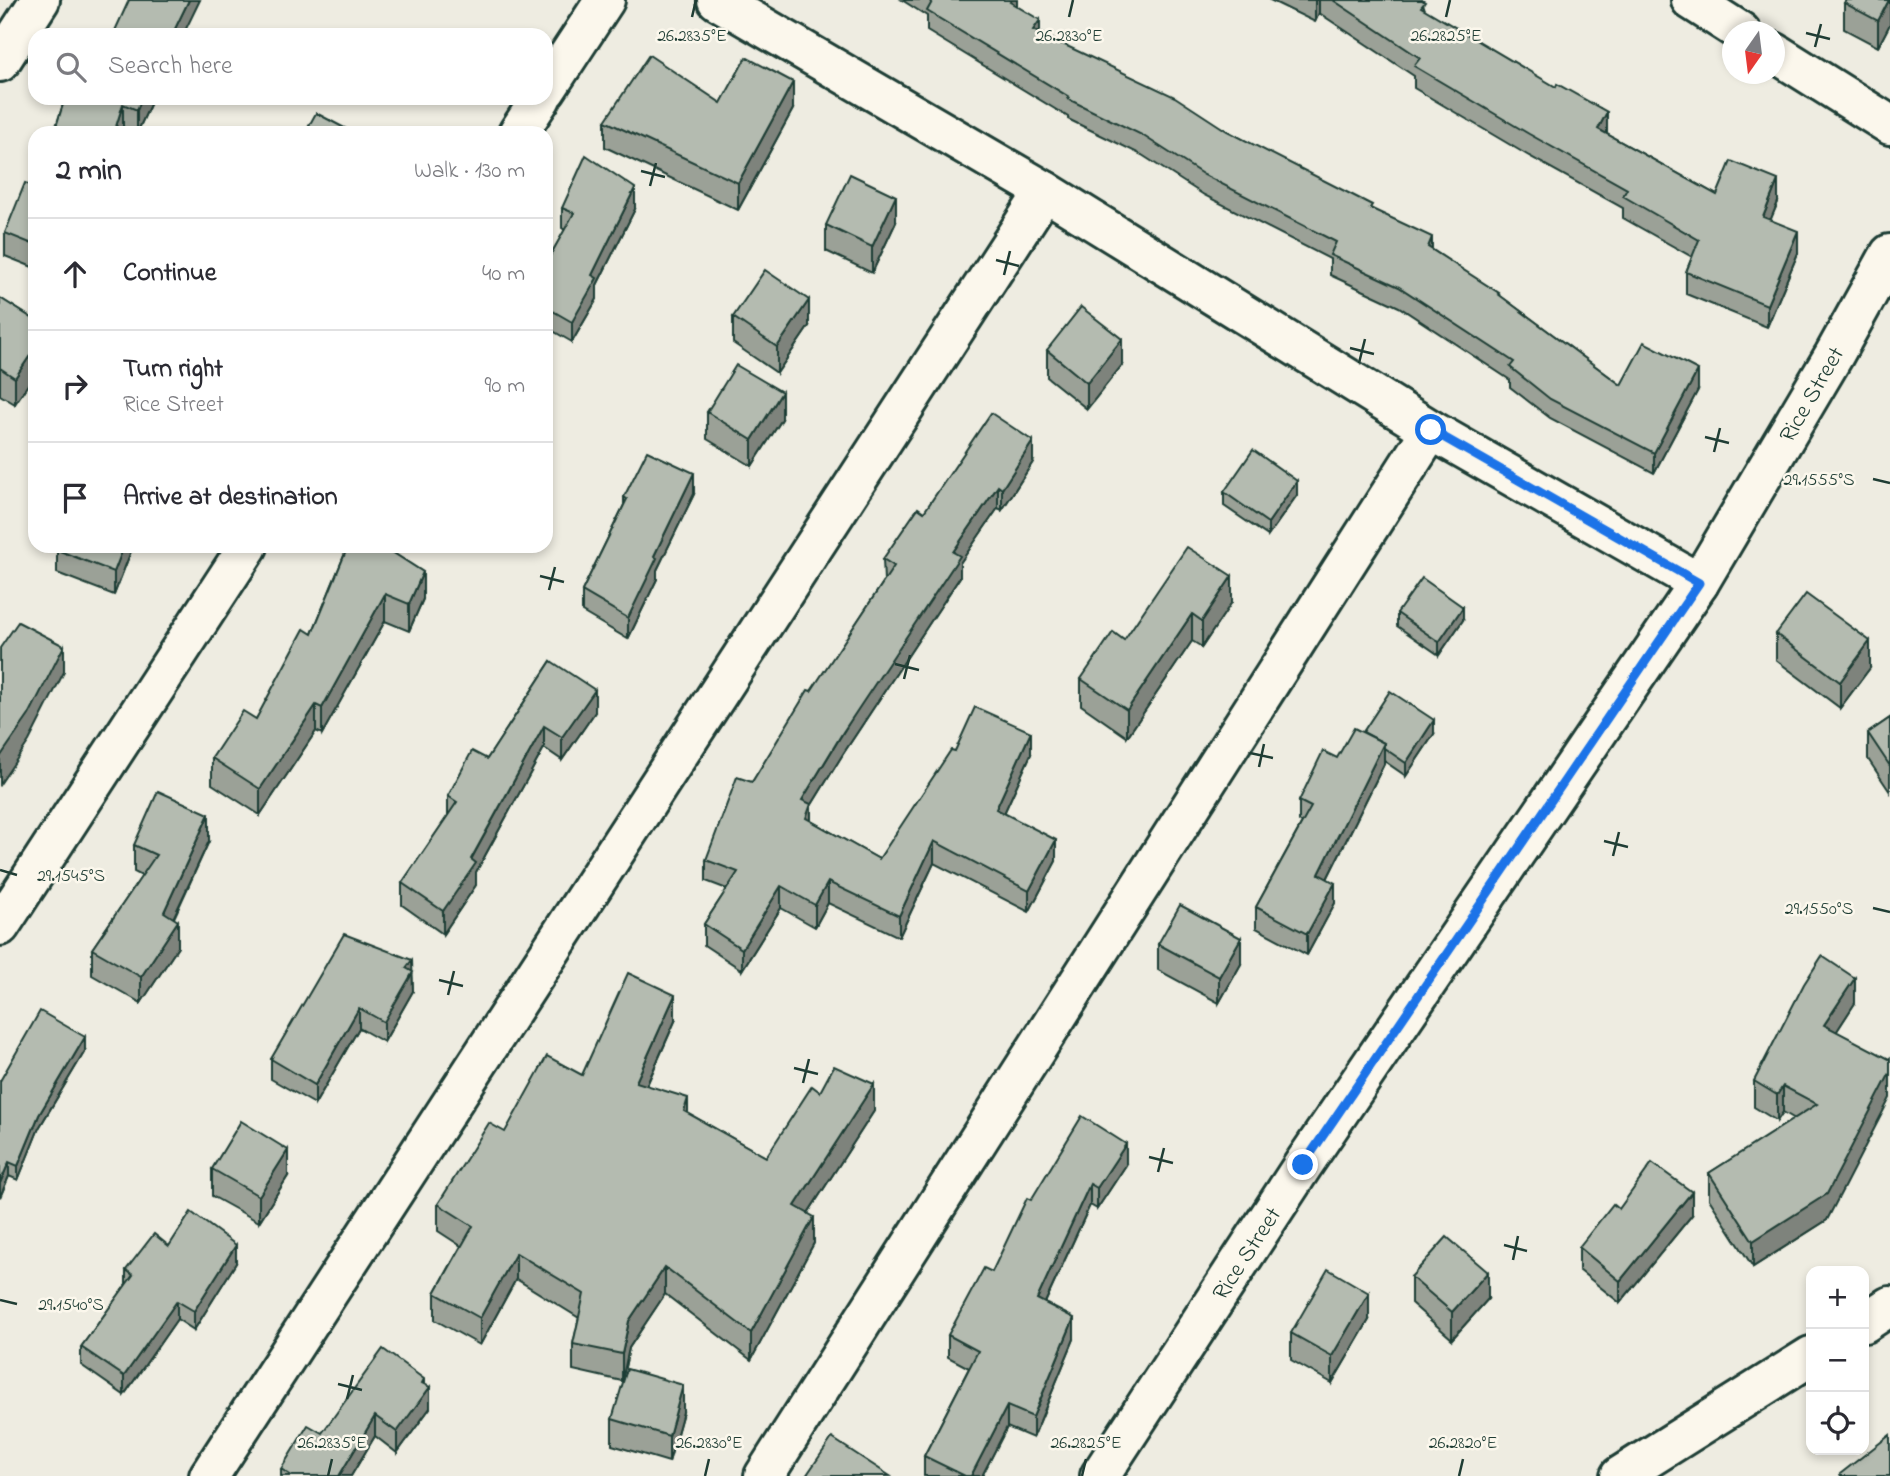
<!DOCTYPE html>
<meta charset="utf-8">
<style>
body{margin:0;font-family:"Indie Flower",sans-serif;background:#f2f2f3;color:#2b2b33}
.controls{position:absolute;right:21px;bottom:21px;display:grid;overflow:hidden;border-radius:14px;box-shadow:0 4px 10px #0003}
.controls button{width:63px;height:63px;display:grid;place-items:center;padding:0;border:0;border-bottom:2px solid #e1e1e2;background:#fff;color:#2b2b33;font:35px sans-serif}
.compass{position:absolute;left:1722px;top:21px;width:63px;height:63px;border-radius:50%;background:#fff;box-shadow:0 4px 10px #0003;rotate:194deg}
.stop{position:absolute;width:21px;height:21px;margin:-16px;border:5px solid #1a73e8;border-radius:50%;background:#fff}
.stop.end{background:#1a73e8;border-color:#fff;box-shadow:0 2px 7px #0008}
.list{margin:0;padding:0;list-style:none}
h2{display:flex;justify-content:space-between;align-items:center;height:91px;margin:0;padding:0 28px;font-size:30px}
h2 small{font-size:23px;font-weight:400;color:#7c7c81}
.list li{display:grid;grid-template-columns:46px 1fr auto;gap:21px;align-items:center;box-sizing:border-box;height:112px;padding:0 28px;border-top:2px solid #e1e1e2}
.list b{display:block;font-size:26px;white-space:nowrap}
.list p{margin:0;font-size:23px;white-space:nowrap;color:#7c7c81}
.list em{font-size:23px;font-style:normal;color:#7c7c81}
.icon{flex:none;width:38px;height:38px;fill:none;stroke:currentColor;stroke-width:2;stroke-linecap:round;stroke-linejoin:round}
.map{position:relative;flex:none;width:1890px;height:1476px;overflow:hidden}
.search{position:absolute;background:#fff;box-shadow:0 4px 10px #0003;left:28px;top:28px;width:525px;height:77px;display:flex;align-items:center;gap:18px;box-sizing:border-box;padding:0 24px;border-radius:21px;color:#7c7c81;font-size:26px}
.panel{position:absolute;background:#fff;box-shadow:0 4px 10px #0003;left:28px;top:126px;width:525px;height:427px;border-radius:21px}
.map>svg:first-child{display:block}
</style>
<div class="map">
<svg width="1890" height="1476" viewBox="0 0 1890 1476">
<rect width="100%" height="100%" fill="#eeece1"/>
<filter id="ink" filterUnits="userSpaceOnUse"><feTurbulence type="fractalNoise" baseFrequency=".0143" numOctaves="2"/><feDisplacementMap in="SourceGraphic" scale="14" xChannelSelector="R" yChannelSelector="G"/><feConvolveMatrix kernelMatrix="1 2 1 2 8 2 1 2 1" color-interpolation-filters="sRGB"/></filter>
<g filter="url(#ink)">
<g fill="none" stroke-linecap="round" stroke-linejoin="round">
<defs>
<g id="minor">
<polyline points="717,0 1045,191 1431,430 1699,583"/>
<polyline points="1691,0 1741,32"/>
<polyline points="1774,52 1890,125"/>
<polyline points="0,62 40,0"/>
<polyline points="546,90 605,0"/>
<polyline points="518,133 541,98"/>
<polyline points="0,926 248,546"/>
<polyline points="1864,1323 1890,1306"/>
<polyline points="209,1476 1045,191"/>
<polyline points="764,1476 1431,430"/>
<polyline points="1100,1476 1303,1165 1699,583 1834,355 1890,254"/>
<polyline points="1620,1476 1811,1356"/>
</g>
</defs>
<use href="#minor" stroke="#1f3d34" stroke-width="44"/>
<use href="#minor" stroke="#fbf7ec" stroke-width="38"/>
</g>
<g fill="#9ba197" stroke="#1f3d34" stroke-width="2">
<polygon points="902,0 1017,0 1017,6 1040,33 1227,131 1372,209 1499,295 1621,385 1698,390 1654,473 1550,418 1510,387 1510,380 1399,307 1330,275 1330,259 1204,195 1142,155 1068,119 1068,117 927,31 927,16"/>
<polygon points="1270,0 1422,0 1425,10 1607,134 1717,195 1778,202 1770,220 1798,253 1767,327 1686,294 1686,272 1692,257 1623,218 1623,208 1529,156 1414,88 1414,76 1319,13 1315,22"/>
<polygon points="1890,0 1890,24 1878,47 1844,29 1844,3"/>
<polygon points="65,98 153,98 137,133 123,127 121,133 54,133"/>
<polygon points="721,103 793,109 738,210 605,147 605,121"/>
<polygon points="35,187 35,268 5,256 5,233"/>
<polygon points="562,208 635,209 597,285 597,299 572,342 546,327 546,263 565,230 562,228"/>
<polygon points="896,222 872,273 826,251 826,225"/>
<polygon points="0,298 35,320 15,404 0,395"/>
<polygon points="733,317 809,326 777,373 733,343"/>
<polygon points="1047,350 1122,365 1087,409 1047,377"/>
<polygon points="707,412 782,419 752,466 707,439"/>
<polygon points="1033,462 1002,510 998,508 960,563 960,577 843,754 811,806 811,821 879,859 955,751 1031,754 1004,813 1056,861 1029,912 934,863 899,937 828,903 815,927 781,908 742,970 704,945 704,924 727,889 706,881 706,860 752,782 884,581 883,559 924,512"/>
<polygon points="1224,492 1297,495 1268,536 1224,506"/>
<polygon points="694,494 657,570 657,579 628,639 582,612 582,591 624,505 624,497"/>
<polygon points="59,546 133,546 114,595 57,573 57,550"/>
<polygon points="348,546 423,599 409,631 385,621 322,734 316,731 260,815 212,784 212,758 256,719 312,634"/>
<polygon points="1232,576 1232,602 1202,647 1192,641 1127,737 1081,705 1081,679 1124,640"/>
<polygon points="1397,613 1463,620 1439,655 1397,626"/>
<polygon points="1776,634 1870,668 1840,708 1776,660"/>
<polygon points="551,661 595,712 562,760 544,748 476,872 476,885 443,934 402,905 402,883 448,816 448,796 487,759"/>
<polygon points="1890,718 1890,792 1868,759 1868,733"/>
<polygon points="1434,734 1406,776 1384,761 1384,764 1327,879 1335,903 1307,955 1256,928 1256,907 1302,823 1299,821 1299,801 1337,758"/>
<polygon points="209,841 174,918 178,947 141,1003 92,975 92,949 142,876 134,872 134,845"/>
<polygon points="1158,944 1241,964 1219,1003 1158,970"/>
<polygon points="412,971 413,991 384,1042 359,1028 315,1104 271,1079 271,1059"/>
<polygon points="1855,1003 1836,1032 1827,1220 1753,1267 1709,1199 1709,1173 1795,1119 1783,1112 1777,1121 1754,1107 1754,1081"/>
<polygon points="675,1021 647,1085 688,1113 766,1157 820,1092 874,1111 808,1213 814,1243 751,1360 665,1294 629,1348 622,1381 573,1370 573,1344 579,1318 516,1279 480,1345 435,1320 435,1293 461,1246 438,1231 438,1204 505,1132 582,1075"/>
<polygon points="85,1051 39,1128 18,1180 9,1176 0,1197 0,1081"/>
<polygon points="1126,1165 1097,1209 1090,1205 1045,1303 1074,1339 1033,1438 1007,1427 982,1476 924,1476 924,1456 969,1368 948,1357 948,1335 992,1272 1031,1200"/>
<polygon points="212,1169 288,1176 259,1222 212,1196"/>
<polygon points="1619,1209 1692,1215 1620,1303 1579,1270 1579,1247"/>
<polygon points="169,1246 236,1263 194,1330 177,1319 124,1395 81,1365 81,1347 126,1285 126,1270"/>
<polygon points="1411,1277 1488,1299 1452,1339 1411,1303"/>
<polygon points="1369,1320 1332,1383 1291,1360 1291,1333"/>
<polygon points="424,1384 430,1408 397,1453 375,1436 351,1476 281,1476 281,1469 322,1433"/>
<polygon points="683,1412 669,1462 612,1445 612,1419"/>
</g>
<g fill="#7e837b" stroke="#1f3d34" stroke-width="2">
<polygon points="189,0 200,0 183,35 172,35"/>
<polygon points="1012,0 1017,0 1017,10 1010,2"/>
<polygon points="1315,0 1319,0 1319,13 1315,22"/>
<polygon points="1889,0 1890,0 1890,24 1878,47 1878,21"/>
<polygon points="1040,20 1040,40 1033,30"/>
<polygon points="793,82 793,109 738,210 738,183"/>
<polygon points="142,98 153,98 137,133 137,110"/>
<polygon points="123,104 123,127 121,133 114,133"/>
<polygon points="1607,112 1607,134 1598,129"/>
<polygon points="1778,180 1778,202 1763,238 1763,217"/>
<polygon points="635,188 635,209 597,285 597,299 572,342 572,322 592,275"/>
<polygon points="896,196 896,222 872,273 872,247"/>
<polygon points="1798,231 1798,253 1767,327 1767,305"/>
<polygon points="1432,237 1432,257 1428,247"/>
<polygon points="809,300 809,326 777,373 777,347"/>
<polygon points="1122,339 1122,365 1087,409 1087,383"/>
<polygon points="35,348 35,374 15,404 15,378"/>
<polygon points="1698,370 1698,390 1654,473 1654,453"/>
<polygon points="782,392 782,419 752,466 752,440"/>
<polygon points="1033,441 1033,462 1002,510 1002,489"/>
<polygon points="694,473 694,494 657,570 657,579 628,639 628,618 654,556"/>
<polygon points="1297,481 1297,495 1268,536 1268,523"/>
<polygon points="998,486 998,508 960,563 960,577 843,754 811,806 811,825 806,839 802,800 953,552"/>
<polygon points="124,546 133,546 114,595 114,572"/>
<polygon points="423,572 423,599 409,631 409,604"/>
<polygon points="1232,576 1232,602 1202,647 1202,621"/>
<polygon points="385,594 385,621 322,734 322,708"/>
<polygon points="1463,607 1463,620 1439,655 1439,642"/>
<polygon points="1192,614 1192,641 1127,737 1127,710"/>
<polygon points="1870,641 1870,668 1840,708 1840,682"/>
<polygon points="64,646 64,672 29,741 0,784 0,757"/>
<polygon points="595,690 595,712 562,760 562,737"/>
<polygon points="316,705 316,731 260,815 260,789"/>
<polygon points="1434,720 1434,734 1406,776 1406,763"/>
<polygon points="544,726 544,748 476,872 476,885 443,934 443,911"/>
<polygon points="1031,732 1031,754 996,831 996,809"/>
<polygon points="1384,743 1384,764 1319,895 1319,874"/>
<polygon points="209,814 209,841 164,938 164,912"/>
<polygon points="1056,840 1056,861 1029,912 1029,891"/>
<polygon points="934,841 934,863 899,937 899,916"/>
<polygon points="828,882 828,903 815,927 815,905"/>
<polygon points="1335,883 1335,903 1307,955 1307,934"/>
<polygon points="781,886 781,908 742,970 742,949"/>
<polygon points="178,921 178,947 141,1003 141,977"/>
<polygon points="1241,938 1241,964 1219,1003 1219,977"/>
<polygon points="412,960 413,991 384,1042 384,1022 406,968"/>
<polygon points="1855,978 1855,1003 1824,1051 1824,1025"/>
<polygon points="675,995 675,1021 636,1109 636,1082"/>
<polygon points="359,1008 359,1028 315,1104 315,1085"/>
<polygon points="85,1037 85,1051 39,1128 18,1180 18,1166 39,1115"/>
<polygon points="1890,1073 1890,1098 1827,1220 1753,1267 1753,1241"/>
<polygon points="874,1084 874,1111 795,1233 795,1206"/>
<polygon points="1783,1086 1783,1112 1777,1121 1777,1095"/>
<polygon points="688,1098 688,1125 684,1111"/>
<polygon points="1126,1144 1126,1165 1097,1209 1097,1188"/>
<polygon points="288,1150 288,1176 259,1222 259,1196"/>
<polygon points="9,1162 9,1176 0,1197 0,1183"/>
<polygon points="1090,1184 1090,1205 1037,1320 1037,1299"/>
<polygon points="1692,1192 1692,1215 1620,1303 1620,1281"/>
<polygon points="814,1217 814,1243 751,1360 751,1333"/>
<polygon points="236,1245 236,1263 194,1330 194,1311"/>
<polygon points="516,1253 516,1279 480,1345 480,1318"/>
<polygon points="665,1267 665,1294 629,1348 622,1381 622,1354 629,1321"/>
<polygon points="1488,1272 1488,1299 1452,1339 1452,1312"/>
<polygon points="1369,1293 1369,1320 1332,1383 1332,1356"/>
<polygon points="177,1301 177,1319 124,1395 124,1376"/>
<polygon points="1074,1318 1074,1339 1033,1438 1033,1417"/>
<polygon points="424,1379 424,1395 430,1387 430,1408 397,1453 397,1432"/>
<polygon points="683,1385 683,1412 669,1462 669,1436"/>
<polygon points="1007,1406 1007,1427 982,1476 971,1476"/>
<polygon points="375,1416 375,1436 351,1476 339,1476"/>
</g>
<g fill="#b4bbb0" stroke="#1f3d34" stroke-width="2">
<polygon points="129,0 189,0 172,35 113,35"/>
<polygon points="933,0 1012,0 1010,2 1040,20 1033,30 1175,97 1227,131 1372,205 1370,208 1432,237 1428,247 1499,293 1498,294 1621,385 1644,342 1698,370 1654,453 1550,399 1510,367 1514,362 1399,287 1330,255 1336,242 1204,175 1142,135 1068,99 1069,97 927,11"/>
<polygon points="1333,0 1422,0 1425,2 1421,7 1556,87 1557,84 1607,112 1598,129 1717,195 1731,161 1778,180 1763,217 1798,231 1767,305 1686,272 1699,240 1623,196 1627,189 1529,134 1414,66 1420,58"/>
<polygon points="1846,0 1889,0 1878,21 1844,3"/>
<polygon points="649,55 721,103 746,57 793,82 738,183 605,121"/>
<polygon points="65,98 142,98 137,110 123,104 114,133 54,133"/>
<polygon points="316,113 354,133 305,133"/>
<polygon points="586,155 635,188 592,275 597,278 572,322 546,307 546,263 574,213 562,208"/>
<polygon points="850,174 896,196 872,247 826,225"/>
<polygon points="25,183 35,187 35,245 5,233"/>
<polygon points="765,270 809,300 777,347 733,317"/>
<polygon points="0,298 35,320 35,348 15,378 0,368"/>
<polygon points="1081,307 1122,339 1087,383 1047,350"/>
<polygon points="736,365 782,392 752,440 707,412"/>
<polygon points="991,413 1033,441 1002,489 998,486 953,552 960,556 843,732 802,800 811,804 806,818 879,859 951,750 955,751 975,707 1031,732 996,809 1056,840 1029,891 934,841 899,916 828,882 815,905 781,886 742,949 704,924 738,872 706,860 737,777 752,782 808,690 811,691 894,566 883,559 918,508 924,512"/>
<polygon points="1253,450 1297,481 1268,523 1224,492"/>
<polygon points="647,451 694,473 654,556 657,558 628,618 582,591 627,499 624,497"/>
<polygon points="59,546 124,546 114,572 57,550"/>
<polygon points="348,546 377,546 392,552 423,572 409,604 385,594 322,708 316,705 260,789 212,758 243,711 256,719 304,629 312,634"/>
<polygon points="1187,547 1232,576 1202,621 1192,614 1127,710 1081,679 1113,632 1124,640"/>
<polygon points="1422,578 1463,607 1439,642 1397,613"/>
<polygon points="1806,594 1870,641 1840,682 1776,634"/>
<polygon points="18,622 64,646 29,715 0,757 0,648"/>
<polygon points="551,661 595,690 562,737 544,726 471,859 476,863 443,911 402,883 457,802 448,796 472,751 487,759"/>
<polygon points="1390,691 1434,720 1406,763 1384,748 1384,743 1363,732"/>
<polygon points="1890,718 1890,766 1868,733"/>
<polygon points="1354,728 1384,743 1319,874 1335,883 1307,934 1256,907 1311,807 1299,801 1323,751 1337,758"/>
<polygon points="158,791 209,814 164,912 178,921 141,977 92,949 156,855 134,845"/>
<polygon points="1180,905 1241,938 1219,977 1158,944"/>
<polygon points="344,934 412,960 406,968 413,972 384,1022 359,1008 315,1085 271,1059"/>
<polygon points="1822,956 1855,978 1824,1025 1889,1059 1890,1058 1890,1073 1827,1194 1753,1241 1709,1173 1817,1104 1783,1086 1777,1095 1754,1081 1804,984"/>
<polygon points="628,973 675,995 636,1082 688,1098 684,1111 766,1157 812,1086 820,1092 834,1066 874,1084 795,1206 814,1217 751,1333 665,1267 629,1321 622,1354 573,1344 584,1294 516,1253 480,1318 435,1293 473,1226 438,1204 489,1123 505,1132 547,1056 582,1075"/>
<polygon points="40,1011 85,1037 39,1115 18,1166 9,1162 0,1183 0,1081"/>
<polygon points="1082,1116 1126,1144 1097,1188 1090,1184 1037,1299 1074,1318 1033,1417 1007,1406 971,1476 965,1476 924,1456 978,1351 948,1335 984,1268 992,1272 1027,1198 1031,1200"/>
<polygon points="241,1121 288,1150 259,1196 212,1169"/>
<polygon points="1652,1163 1692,1192 1620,1281 1579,1247 1613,1204 1619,1209"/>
<polygon points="191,1212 236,1245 194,1311 177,1301 124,1376 81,1347 133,1275 126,1270 154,1234 169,1246"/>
<polygon points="1447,1237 1488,1272 1452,1312 1411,1277"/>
<polygon points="1328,1269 1369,1293 1332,1356 1291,1333"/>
<polygon points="383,1349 424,1379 422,1383 430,1387 397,1432 375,1416 339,1476 292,1476 281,1469 308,1425 322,1433"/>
<polygon points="627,1369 683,1385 669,1436 612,1419"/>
<polygon points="1890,1435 1890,1476 1841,1476 1840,1474"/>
<polygon points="832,1438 890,1476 806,1476"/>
</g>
</g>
<g fill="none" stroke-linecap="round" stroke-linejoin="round" filter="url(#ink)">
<polyline stroke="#1a73e8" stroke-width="9" points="1303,1165 1699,583 1431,430"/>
</g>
<path fill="none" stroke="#1f3d34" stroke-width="2.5" d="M692,17L696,0M1069,17L1073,0M1446,17L1450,0M1806,33L1830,39M1815,47L1821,24M641,171L665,177M650,186L656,163M996,260L1019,266M1004,275L1010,251M1350,348L1374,354M1359,363L1365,339M1705,437L1729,443M1714,452L1720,428M1873,479L1890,483M540,576L564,582M549,590L555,567M895,664L919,670M904,679L910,655M1250,753L1273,758M1259,767L1264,744M1604,841L1628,847M1613,856L1619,832M0,870L17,875M1873,908L1890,912M439,980L463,986M448,995L454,971M794,1068L818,1074M803,1083L809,1059M1149,1157L1173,1163M1158,1172L1164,1148M1504,1245L1527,1251M1513,1260L1518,1236M0,1300L17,1304M338,1384L362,1390M347,1399L353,1375M328,1476L332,1459M705,1476L709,1459M1082,1476L1086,1459M1459,1476L1463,1459"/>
<g text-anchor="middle" stroke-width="5" stroke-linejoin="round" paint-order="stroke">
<g font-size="24" fill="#1f3d34" stroke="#fbf7ec">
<text transform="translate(1811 394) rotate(-60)" y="8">Rice Street</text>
<text transform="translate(1246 1253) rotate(-57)" y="8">Rice Street</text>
</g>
</g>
<g font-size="18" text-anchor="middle" fill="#1f3d34" stroke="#fbf7ec" stroke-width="5" stroke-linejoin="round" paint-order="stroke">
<text x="692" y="41">26.2835°E</text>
<text x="1069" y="41">26.2830°E</text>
<text x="1446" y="41">26.2825°E</text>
<text x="1819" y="485">29.1555°S</text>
<text x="71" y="881">29.1545°S</text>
<text x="1819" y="914">29.1550°S</text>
<text x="71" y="1310">29.1540°S</text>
<text x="332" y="1448">26.2835°E</text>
<text x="709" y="1448">26.2830°E</text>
<text x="1086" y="1448">26.2825°E</text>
<text x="1463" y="1448">26.2820°E</text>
</g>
</svg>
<div class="controls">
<button>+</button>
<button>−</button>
<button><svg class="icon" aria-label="locate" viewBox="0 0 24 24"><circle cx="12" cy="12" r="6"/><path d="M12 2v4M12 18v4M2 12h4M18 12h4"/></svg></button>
</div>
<svg class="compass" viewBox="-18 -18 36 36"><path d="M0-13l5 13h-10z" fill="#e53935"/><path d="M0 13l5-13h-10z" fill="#7c7c81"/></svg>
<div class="stop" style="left:1431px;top:430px"></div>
<div class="stop end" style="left:1303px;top:1165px"></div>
<div class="search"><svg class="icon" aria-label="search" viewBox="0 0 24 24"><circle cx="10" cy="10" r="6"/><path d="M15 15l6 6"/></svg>Search here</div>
<section class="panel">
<h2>2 min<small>Walk · 130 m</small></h2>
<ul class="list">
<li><svg class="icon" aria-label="ahead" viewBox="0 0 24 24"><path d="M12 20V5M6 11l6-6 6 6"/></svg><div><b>Continue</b></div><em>40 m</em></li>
<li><svg class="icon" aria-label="right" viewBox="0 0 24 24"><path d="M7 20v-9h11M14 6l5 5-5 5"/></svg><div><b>Turn right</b><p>Rice Street</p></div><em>90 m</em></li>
<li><svg class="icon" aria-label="arrive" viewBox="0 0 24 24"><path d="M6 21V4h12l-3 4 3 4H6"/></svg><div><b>Arrive at destination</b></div></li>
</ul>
</section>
</div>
